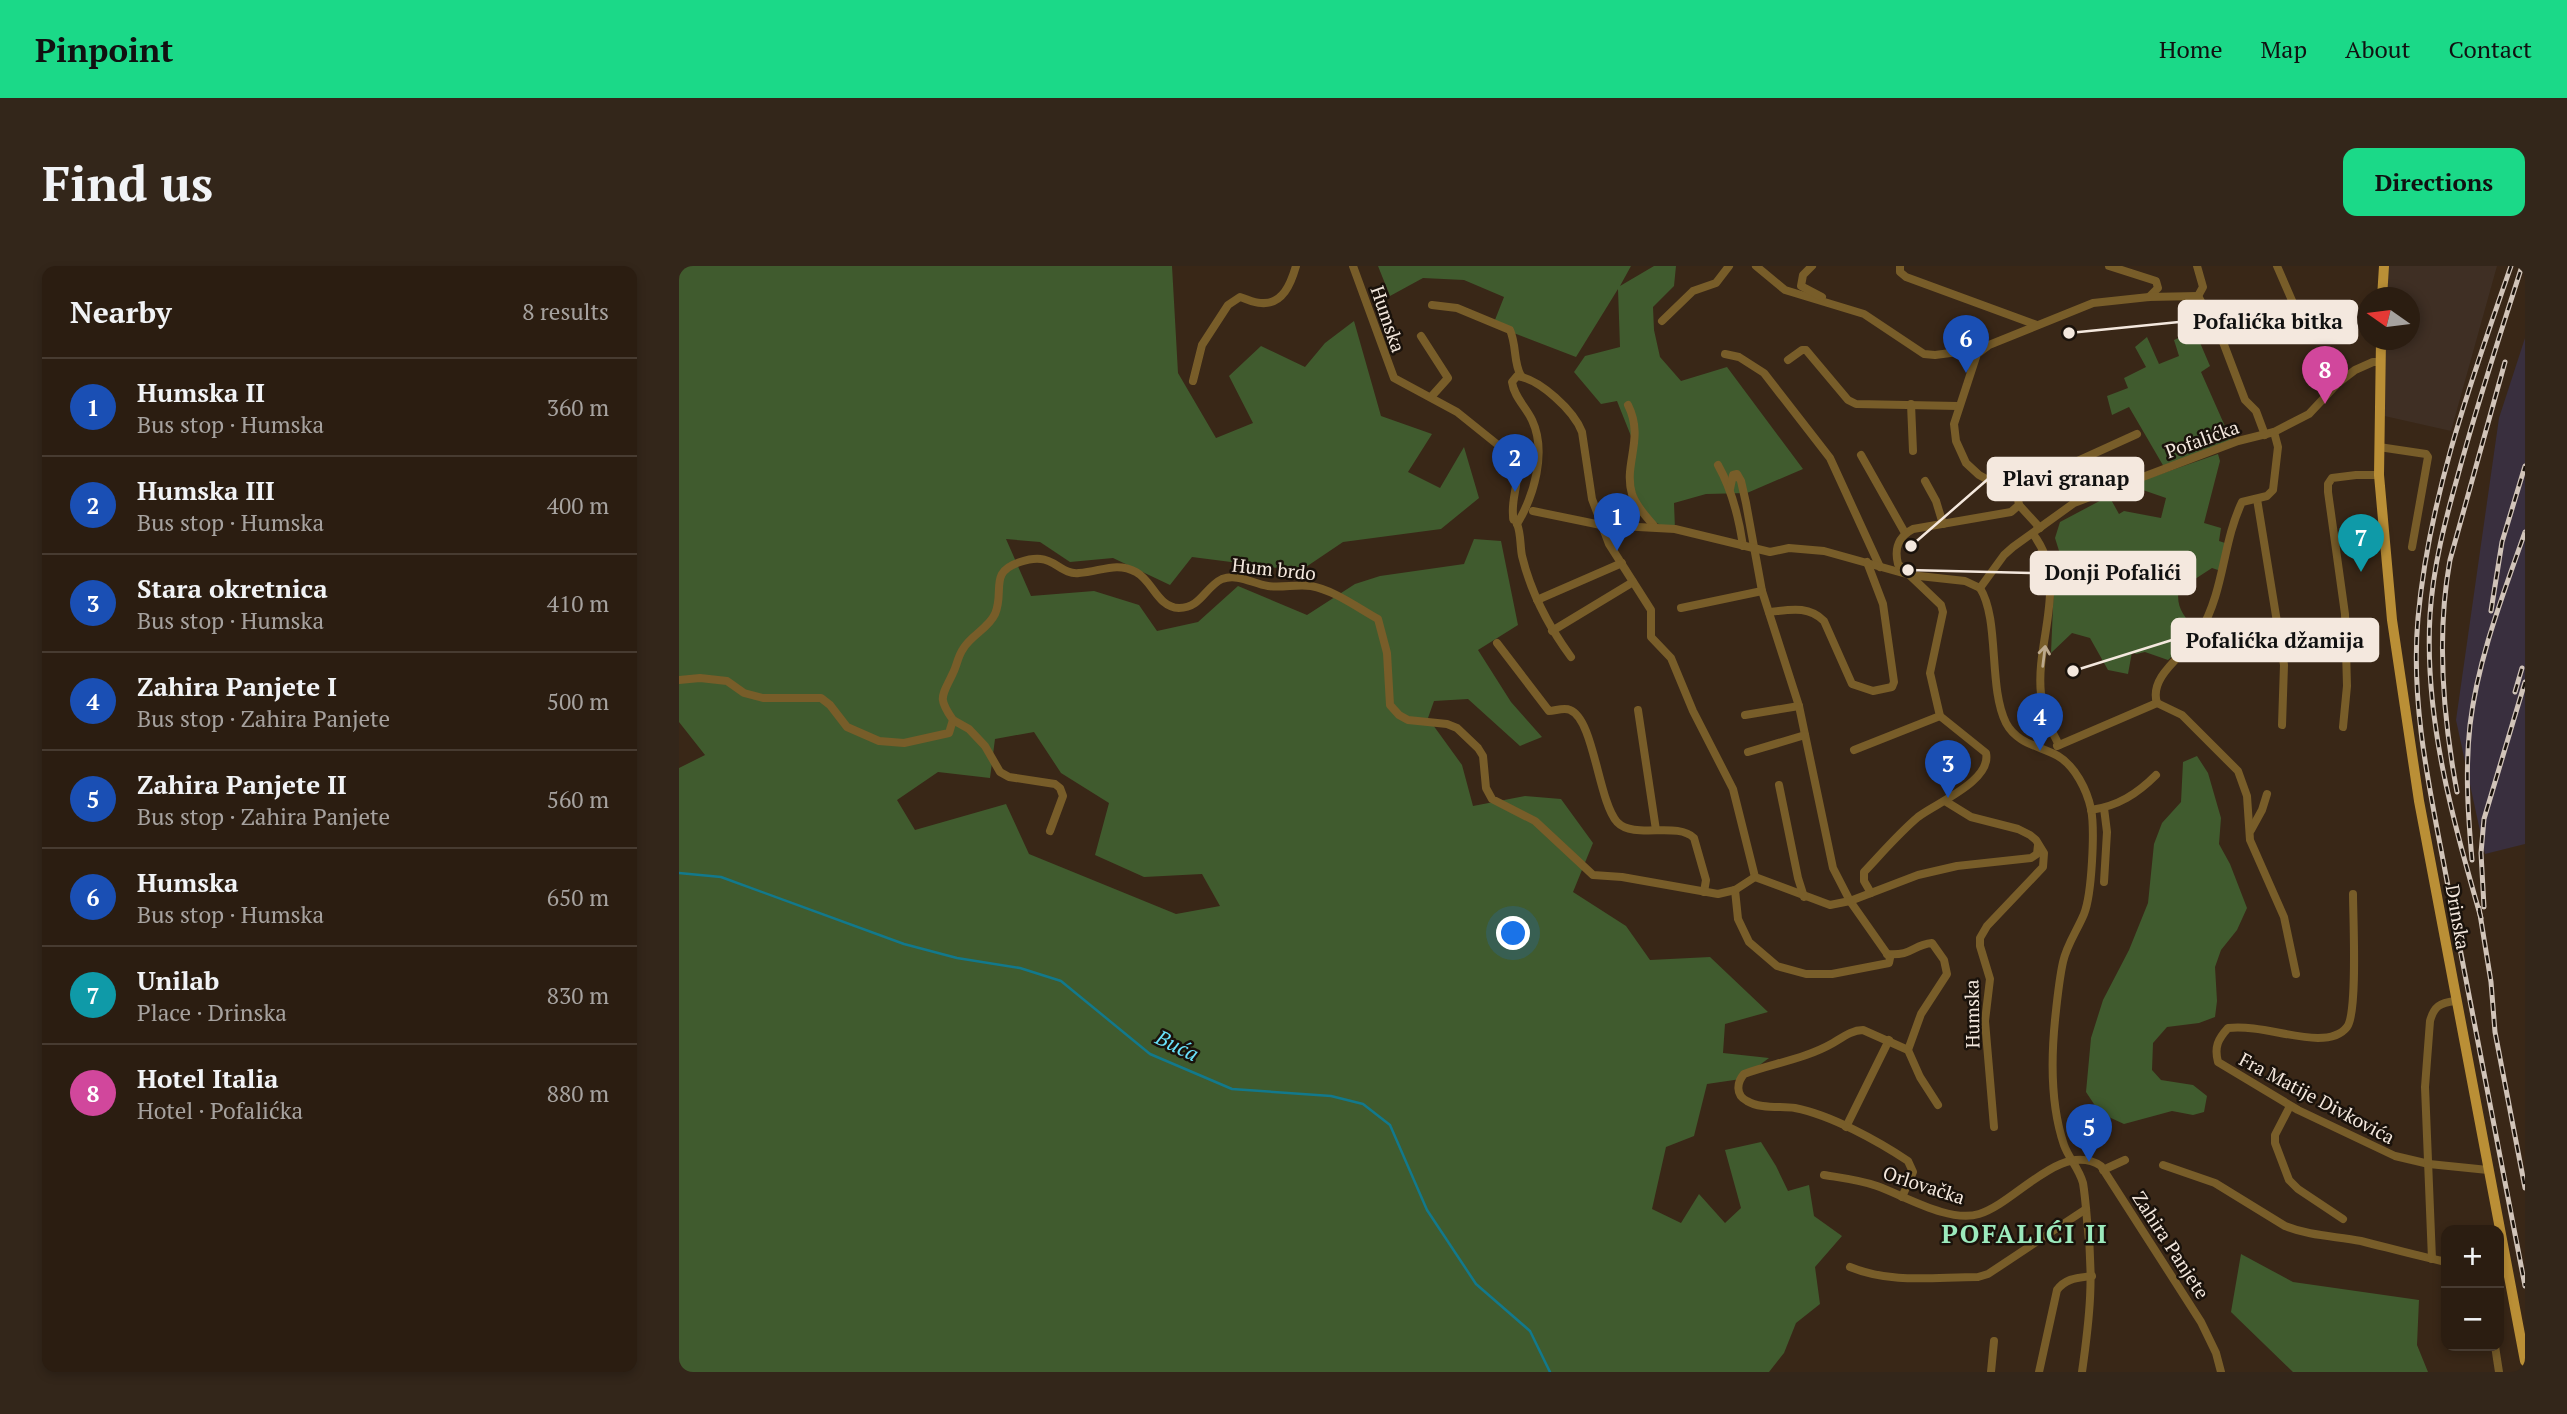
<!DOCTYPE html>
<meta charset="utf-8">
<style>
body{margin:0;font-family:"PT Serif",serif;background:#33261a;color:#f1f3f6}
.controls{position:absolute;right:21px;bottom:21px;display:grid;overflow:hidden;border-radius:14px;box-shadow:0 4px 10px #0003}
.controls button{width:63px;height:63px;display:grid;place-items:center;padding:0;border:0;border-bottom:2px solid #473b31;background:#2b1d11;color:#f1f3f6;font:35px sans-serif}
.compass{position:absolute;left:1678px;top:21px;width:63px;height:63px;border-radius:50%;background:#2b1d11;box-shadow:0 4px 10px #0003;rotate:284deg}
.you{position:absolute;left:835px;top:668px;width:24px;height:24px;margin:-18px;border:5px solid #fff;border-radius:50%;background:#1a73e8;box-shadow:0 0 0 10px #1a73e833}
.badge{display:grid;place-items:center;width:46px;height:46px;border-radius:50%;background:#1bd988;color:#fff;font-size:23px;font-weight:700}
.pin{position:absolute;translate:-50% -58px;filter:drop-shadow(0 2px 4px #0008)}
.pin::after{content:'';position:absolute;top:37px;width:24px;height:21px;background:inherit;clip-path:polygon(0 0,100% 0,50% 100%)}
.list{margin:0;padding:0;list-style:none}
h2{display:flex;justify-content:space-between;align-items:center;height:91px;margin:0;padding:0 28px;font-size:30px}
h2 small{font-size:23px;font-weight:400;color:#a6a29f}
.list li{display:grid;grid-template-columns:46px 1fr auto;gap:21px;align-items:center;box-sizing:border-box;height:98px;padding:0 28px;border-top:2px solid #473b31}
.list b{display:block;font-size:26px;white-space:nowrap}
.list p{margin:0;font-size:23px;white-space:nowrap;color:#a6a29f}
.list em{font-size:23px;font-style:normal;color:#a6a29f}
.map{position:relative;flex:none;width:1846px;height:1106px;overflow:hidden;border-radius:14px}
header{display:flex;align-items:center;gap:42px;box-sizing:border-box;height:98px;padding:0 35px;background:#1bd988;color:#111}
header strong{font-size:33px}
nav{display:flex;gap:38px;margin-inline-start:auto;font-size:24px}
.intro{display:flex;align-items:center;justify-content:space-between;box-sizing:border-box;height:168px;padding:0 42px}
h1{margin:0;font-size:49px}
.button{padding:18px 32px;border-radius:14px;background:#1bd988;color:#111;font-size:24px;font-weight:700}
main{display:flex;gap:42px;padding:0 42px}
aside{flex:1;background:#2b1d11;border-radius:14px;box-shadow:0 4px 10px #0003}
.map>svg:first-child{display:block}
</style>
<header>
<strong>Pinpoint</strong>
<nav><a>Home</a><a>Map</a><a>About</a><a>Contact</a></nav>
</header>
<div class="intro"><h1>Find us</h1><a class="button">Directions</a></div>
<main>
<aside>
<h2>Nearby<small>8 results</small></h2>
<ul class="list">
<li><span class="badge" style="background:#1a4fb4">1</span><div><b>Humska II</b><p>Bus stop · Humska</p></div><em>360 m</em></li>
<li><span class="badge" style="background:#1a4fb4">2</span><div><b>Humska III</b><p>Bus stop · Humska</p></div><em>400 m</em></li>
<li><span class="badge" style="background:#1a4fb4">3</span><div><b>Stara okretnica</b><p>Bus stop · Humska</p></div><em>410 m</em></li>
<li><span class="badge" style="background:#1a4fb4">4</span><div><b>Zahira Panjete I</b><p>Bus stop · Zahira Panjete</p></div><em>500 m</em></li>
<li><span class="badge" style="background:#1a4fb4">5</span><div><b>Zahira Panjete II</b><p>Bus stop · Zahira Panjete</p></div><em>560 m</em></li>
<li><span class="badge" style="background:#1a4fb4">6</span><div><b>Humska</b><p>Bus stop · Humska</p></div><em>650 m</em></li>
<li><span class="badge" style="background:#0f9aa8">7</span><div><b>Unilab</b><p>Place · Drinska</p></div><em>830 m</em></li>
<li><span class="badge" style="background:#d1479c">8</span><div><b>Hotel Italia</b><p>Hotel · Pofalićka</p></div><em>880 m</em></li>
</ul>
</aside>
<div class="map">
<svg width="1846" height="1106" viewBox="0 0 1846 1106">
<rect width="100%" height="100%" fill="#392717"/>
<polygon fill="#392f3e" points="1846,72 1846,578 1806,588 1777,454 1820,152"/>
<polygon fill="#3f2f24" points="1705,0 1818,0 1772,165 1701,149 1702,74 1730,74 1730,32 1703,31"/>
<g fill="#405b2e" fill-rule="evenodd">
<path d="M0,0H493L499,107L537,172L574,157L550,110L582,80L626,101L646,77L675,55L702,150L753,168L729,206L761,222L785,181L800,232L762,263L664,276L621,305L513,291L491,319L434,292L391,296L361,276L327,273L352,330L415,325L460,339L478,365L519,356L559,320L628,349L676,318L701,310L785,298L795,273L822,275L839,359L799,384L832,436L863,471L841,480L789,433L755,435L749,452L783,499L794,540L846,530L882,533L914,577L894,626L947,660L971,694L1031,691L1089,746L1046,758L1044,787L1090,792L1062,813L1028,818L1015,870L987,881L973,943L1002,957L1020,928L1046,957L1062,942L1046,884L1082,876L1097,900L1109,925L1130,919L1135,950L1163,970L1136,1001L1141,1038L1117,1057L1105,1087L1090,1106H0V502L26,489L0,456ZM355,466L382,507L430,537L416,589L465,611L523,608L541,640L497,648L350,588L327,538L236,564L218,534L259,506L311,512L316,473Z"/>
<polygon points="699,0 952,0 941,20 975,0 997,0 995,20 974,41 975,64 981,91 1002,115 1048,101 1124,203 1068,227 1027,228 995,237 996,263 987,262 967,251 951,215 956,180 938,135 922,138 895,106 906,90 941,81 939,23 897,91 814,59 825,31 785,14 744,12 711,30"/>
<polygon points="1510,67 1519,72 1531,100 1522,106 1553,176 1485,201 1450,141 1433,149 1428,130 1449,122 1445,112 1467,101 1456,81 1468,71 1480,98 1500,90 1495,74"/>
<path d="M1539,188L1541,195L1525,257L1542,262L1540,275L1546,277L1542,305L1533,302L1513,315L1502,313C1495,338 1501,347 1518,364L1507,378L1489,394L1466,386L1457,388L1453,386L1449,408L1429,404L1411,372L1393,367L1372,387L1375,317L1381,288L1376,272L1381,256L1430,230L1440,248L1445,245L1482,252L1487,232L1461,223L1456,217Z"/>
<polygon points="1518,490 1529,507 1542,552 1540,578 1551,598 1568,642 1558,664 1542,684 1536,701 1538,735 1536,751 1520,757 1488,761 1474,777 1473,804 1482,814 1514,819 1528,830 1525,846 1514,849 1493,845 1445,858 1421,847 1407,826 1412,772 1424,734 1450,684 1469,637 1475,578 1483,557 1502,536 1504,496"/>
<polygon points="1562,988 1614,1016 1740,1034 1738,1079 1749,1106 1614,1106 1552,1046"/>
</g>
<g fill="none" stroke-linecap="round" stroke-linejoin="round">
<polyline stroke="#12798c" stroke-width="2.5" points="0,607 42,611 225,678 278,692 341,702 382,715 471,788 553,823 652,830 684,838 711,859 748,944 797,1018 851,1065 871,1106"/>
<g stroke="#785d29" stroke-width="8">
<path d="M674,0L715,112L778,146L834,191C844,212 832,228 834,249C834,258 835,250 838,258C842,267 841,280 843,290C852,327 870,361 892,391"/>
<polyline points="1077,0 1106,24 1185,48 1245,88 1256,89 1303,83"/>
<polyline points="1133,0 1124,9 1122,20 1143,31"/>
<polyline points="1221,0 1221,6 1227,11 1358,59"/>
<polyline points="1430,0 1477,15 1479,22 1470,31"/>
<polyline points="1518,0 1524,21 1519,30"/>
<polyline points="1598,0 1618,46"/>
<polyline points="1519,30 1544,76 1566,134 1577,145 1586,169"/>
<path d="M753,39L778,42L831,64C838,80 834,96 842,110"/>
<polyline points="983,55 1014,25 1037,17 1050,0"/>
<polyline points="742,70 769,112 752,131"/>
<polyline points="1544,76 1571,61"/>
<polyline points="1046,88 1060,91 1085,107 1151,192 1201,301"/>
<polyline points="1109,94 1123,84 1127,84 1169,134 1177,138 1279,140"/>
<path d="M514,115L523,79L549,39L561,31C568,33 575,37 582,37C604,39 612,17 617,0"/>
<polyline points="1232,138 1234,185"/>
<path d="M949,139C966,173 944,198 953,228C957,241 968,251 976,261"/>
<polyline points="1700,181 1747,188 1749,191 1733,281"/>
<polyline points="1182,189 1226,267"/>
<path d="M1039,199C1053,224 1060,252 1064,280"/>
<polyline points="1246,215 1257,235 1264,258"/>
<polyline points="1051,223 1054,209 1058,208 1062,215 1067,237 1083,325 1120,440 1154,602 1171,635 1211,692 1210,697 1153,708 1127,708 1098,700 1070,676 1059,653 1056,624"/>
<polyline points="1335,228 1348,218 1458,168"/>
<polyline points="1578,233 1605,399 1603,459"/>
<polyline points="1340,239 1361,262"/>
<polyline points="854,245 922,259 996,263 1091,286 1110,282 1145,285 1231,309 1286,315 1301,322"/>
<path d="M838,258C855,230 868,186 853,154C847,141 835,131 833,116L838,110C861,113 895,145 903,166L913,233L930,278L972,344V371L992,392L1014,445L1054,523L1076,611L1151,639L1171,635L1239,609L1278,600L1352,592L1358,588L1359,579"/>
<path d="M1354,268C1391,316 1356,374 1362,428C1364,446 1371,463 1380,479"/>
<path d="M1301,322C1321,354 1309,421 1327,457C1338,478 1361,480 1379,490C1396,500 1408,524 1412,543C1416,563 1413,628 1405,648C1398,665 1388,678 1384,696C1380,714 1378,735 1376,754C1372,794 1372,841 1385,879C1390,893 1400,902 1404,917C1406,929 1407,942 1408,954C1415,1010 1411,1050 1403,1106"/>
<polyline points="1301,322 1325,289 1334,281 1395,237 1559,175 1595,166 1630,148 1659,117 1676,104 1694,96 1701,96"/>
<polyline points="858,334 943,297"/>
<polyline points="1002,342 1083,325"/>
<path d="M1090,346C1110,344 1129,339 1145,355L1173,418L1194,425L1213,421L1215,416L1204,338L1188,296"/>
<polyline points="873,365 954,316"/>
<path d="M818,377L870,445C876,445 885,441 891,444C915,453 919,534 938,556C955,574 998,555 1015,572L1027,614L1025,626"/>
<path d="M0,414L21,412L48,415L65,427L84,432H142L151,439L168,461L200,475L225,477L270,467L274,454C258,431 263,431 274,407C278,399 279,390 284,383C292,369 309,363 316,348C326,325 309,306 341,296C347,294 355,292 362,293C376,294 385,309 400,307C421,306 437,295 457,306C474,315 478,341 500,342C522,342 526,321 543,313C559,307 574,318 589,320C603,322 618,318 632,320C655,324 679,342 699,353L708,387L711,439L720,449L729,454L768,458L778,462L799,482L804,490L807,522L813,533L856,555L914,609L943,611L1039,628L1056,624L1076,611"/>
<polyline points="1478,437 1503,449 1559,505 1568,530 1571,574 1605,651 1617,708"/>
<path d="M1478,437C1469,409 1509,387 1521,366C1546,323 1543,278 1563,236L1588,230L1594,224L1599,181L1595,166"/>
<polyline points="959,444 977,564"/>
<polyline points="1066,449 1120,440"/>
<polyline points="274,454 290,463 306,480 321,506 330,511 376,518 381,522 384,530 371,565"/>
<polyline points="1664,461 1668,420 1666,348 1649,226 1649,218 1653,212 1677,209 1700,209"/>
<polyline points="1378,480 1478,437"/>
<polyline points="1175,484 1261,450"/>
<polyline points="1069,486 1126,469"/>
<polyline points="1100,519 1119,612 1125,631"/>
<polyline points="1266,535 1292,551 1339,563 1351,569 1357,574 1365,587 1364,601 1308,660 1301,672 1301,680 1311,713 1306,755 1315,861"/>
<path d="M1412,544C1439,540 1458,528 1477,509"/>
<polyline points="1572,564 1583,544 1588,528"/>
<polyline points="1425,616 1428,566 1425,542"/>
<path d="M1192,627L1185,615V606C1202,588 1220,567 1239,551C1257,537 1313,515 1307,487L1261,450L1251,407L1264,346L1262,339L1219,298C1215,282 1219,271 1234,263L1332,246L1340,239L1339,233L1335,228L1300,209L1287,197L1277,175L1275,158L1298,88L1310,79L1414,37L1470,31L1519,30"/>
<path d="M1674,628C1674,651 1679,747 1668,761C1661,770 1650,772 1639,772C1608,771 1579,759 1549,762C1539,773 1535,781 1539,796L1619,844L1716,890L1750,898L1809,904"/>
<path d="M1208,688C1234,690 1233,679 1253,677L1265,694L1268,708L1242,748L1229,784"/>
<polyline points="1611,840 1596,869 1596,877 1610,914 1619,923 1664,953"/>
<polyline points="1167,861 1210,774"/>
<path d="M1484,899L1536,917L1606,960C1631,970 1656,970 1682,975C1710,982 1739,990 1767,996"/>
<polyline points="1424,904 1446,894"/>
<path d="M1145,909C1163,912 1181,914 1198,920C1226,930 1270,957 1300,948C1337,937 1382,874 1422,900L1522,1056L1537,1087L1542,1106"/>
<path d="M1223,931L1234,906L1229,895C1199,875 1152,849 1116,842C1102,840 1081,843 1068,835C1056,829 1058,816 1065,808C1095,797 1126,793 1154,777C1164,771 1173,764 1184,764L1229,784L1241,811L1259,839"/>
<path d="M1753,993L1746,821L1751,755C1755,740 1761,737 1776,735"/>
<path d="M1171,1001C1213,1018 1254,1011 1299,1011L1309,1008L1407,943"/>
<polyline points="1766,1070 1767,1070"/>
<polyline points="1816,1080 1820,1106"/>
<polyline points="1312,1106 1315,1075"/>
<path d="M1360,1106L1378,1024C1387,1012 1398,1012 1413,1010"/>
</g>
<g stroke="#ba8f36" stroke-width="10">
<polyline points="1703,32 1705,0"/>
<polyline points="1702,74 1700,209 1713,354 1740,535 1846,1095"/>
</g>
<defs>
<g id="rail">
<path d="M1832,0C1792,115 1750,231 1739,352C1731,440 1752,529 1768,615C1793,750 1821,885 1846,1020"/>
<polyline points="1812,345 1823,276 1846,200"/>
<polyline points="1836,426 1843,402"/>
<path d="M1778,526C1764,451 1757,370 1771,294L1826,96"/>
<path d="M1793,594C1789,548 1786,505 1791,459C1799,392 1824,329 1846,266"/>
<polyline points="1805,641 1802,587 1805,553 1846,416"/>
<polyline points="1800,642 1812,716 1816,766 1846,922"/>
<path d="M1802,652C1774,554 1745,453 1751,349C1754,301 1766,255 1779,209C1798,138 1821,69 1843,0"/>
</g>
</defs>
<use href="#rail" stroke="#d1c4b9" stroke-width="5"/>
<use href="#rail" stroke="#1a120b" stroke-width="2.5" stroke-dasharray="8" stroke-linecap="butt"/>
</g>
<defs><path id="oneway-shaft" d="M-6 0H5M1.5-3L5.5 0L1.5 3" fill="none" stroke-width="1.6" stroke-linecap="round" stroke-linejoin="round" transform="scale(1.75)"/></defs>
<use stroke="#bca98d" href="#oneway-shaft" transform="translate(1365 390) rotate(-83)"/>
<g text-anchor="middle" stroke-width="5" stroke-linejoin="round" paint-order="stroke">
<g font-size="19" fill="#f4e8de" stroke="#1a120b">
<text transform="translate(709 53) rotate(71)" y="7">Humska</text>
<text transform="translate(1523 173) rotate(-20)" y="7">Pofalićka</text>
<text transform="translate(595 303) rotate(6)" y="7">Hum brdo</text>
<text transform="translate(1779 651) rotate(80)" y="7">Drinska</text>
<text transform="translate(1293 748) rotate(-91)" y="7">Humska</text>
<text transform="translate(1638 832) rotate(28)" y="7">Fra Matije Divkovića</text>
<text transform="translate(1245 919) rotate(18)" y="7">Orlovačka</text>
<text transform="translate(1492 979) rotate(57)" y="7">Zahira Panjete</text>
</g>
<g font-size="21" font-style="italic" fill="#69e2fc" stroke="#1a120b">
<text transform="translate(498 780) rotate(26)" y="7">Buća</text>
</g>
<g font-size="26" font-weight="bold" letter-spacing="2" fill="#9ceabc" stroke="#1a120b">
<text x="1346" y="977">POFALIĆI II</text>
</g>
</g>
<path fill="none" stroke="#f4e8de" stroke-width="2.5" d="M1390 67L1500 56M1232 280L1309 213M1229 304L1352 307M1394 405L1493 374"/>
<g fill="#f4e8de" stroke="#1a120b" stroke-width="2.5">
<circle cx="1390" cy="67" r="7"/>
<circle cx="1232" cy="280" r="7"/>
<circle cx="1229" cy="304" r="7"/>
<circle cx="1394" cy="405" r="7"/>
</g>
<g fill="#f4e8de" stroke="#f4e8de" stroke-width="2.5">
<rect x="1500" y="35" width="178" height="42" rx="7"/>
<rect x="1309" y="192" width="155" height="42" rx="7"/>
<rect x="1352" y="286" width="164" height="42" rx="7"/>
<rect x="1493" y="353" width="206" height="42" rx="7"/>
</g>
<g font-size="21" text-anchor="middle" font-weight="bold" fill="#111">
<text x="1589" y="63">Pofalićka bitka</text>
<text x="1387" y="220">Plavi granap</text>
<text x="1434" y="314">Donji Pofalići</text>
<text x="1596" y="382">Pofalićka džamija</text>
</g>
</svg>
<div class="controls">
<button>+</button>
<button>−</button>
</div>
<svg class="compass" viewBox="-18 -18 36 36"><path d="M0-13l5 13h-10z" fill="#e53935"/><path d="M0 13l5-13h-10z" fill="#a6a29f"/></svg>
<div class="you"></div>
<div class="pin badge" style="left:938px;top:285px;background:#1a4fb4">1</div>
<div class="pin badge" style="left:836px;top:226px;background:#1a4fb4">2</div>
<div class="pin badge" style="left:1269px;top:532px;background:#1a4fb4">3</div>
<div class="pin badge" style="left:1361px;top:485px;background:#1a4fb4">4</div>
<div class="pin badge" style="left:1410px;top:896px;background:#1a4fb4">5</div>
<div class="pin badge" style="left:1287px;top:107px;background:#1a4fb4">6</div>
<div class="pin badge" style="left:1682px;top:306px;background:#0f9aa8">7</div>
<div class="pin badge" style="left:1646px;top:138px;background:#d1479c">8</div>
</div>
</main>
